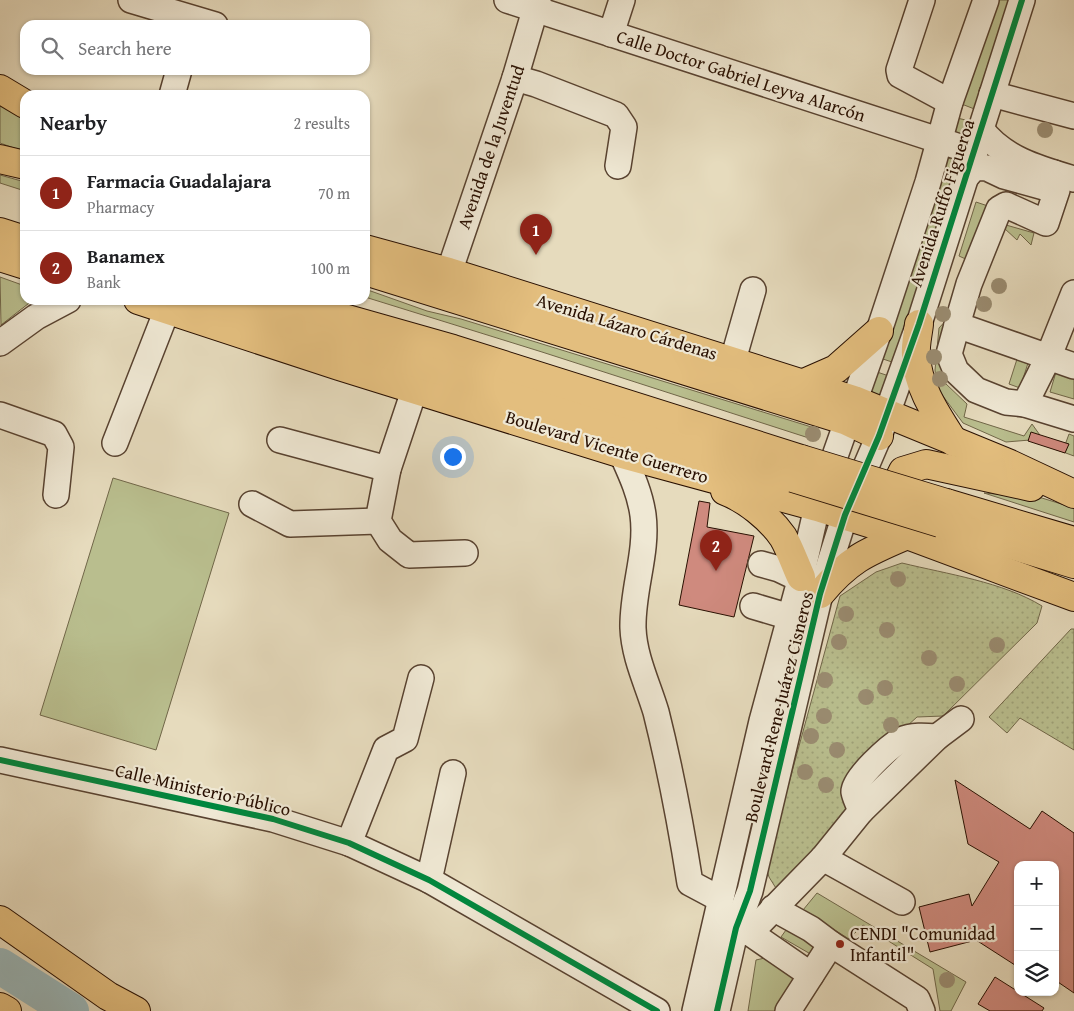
<!DOCTYPE html>
<meta charset="utf-8">
<style>
body{margin:0;font-family:"Gentium Book Plus",serif;background:#f2f2f2;color:#202124}
.controls{position:absolute;right:15px;bottom:15px;display:grid;overflow:hidden;border-radius:10px;box-shadow:0 1px 4px #0004}
.controls button{width:45px;height:45px;display:grid;place-items:center;padding:0;border:0;border-bottom:1px solid #e0e0e0;background:#fff;color:#202124;font:25px sans-serif}
.you{position:absolute;left:452px;top:456px;width:18px;height:18px;margin:-12px;border:4px solid #fff;border-radius:50%;background:#1a73e8;box-shadow:0 0 0 8px #1a73e833}
.badge{display:grid;place-items:center;width:32px;height:32px;border-radius:50%;background:#8f2418;color:#fff;font-size:16px;font-weight:700}
.pin{position:absolute;translate:-50% -41px;filter:drop-shadow(0 1px 2px #0008)}
.pin::after{content:'';position:absolute;top:26px;width:18px;height:15px;background:inherit;clip-path:polygon(0 0,100% 0,50% 100%)}
.list{margin:0;padding:0;list-style:none}
h2{display:flex;justify-content:space-between;align-items:center;height:65px;margin:0;padding:0 20px;font-size:21px}
h2 small{font-size:16px;font-weight:400;color:#757577}
.list li{display:grid;grid-template-columns:32px 1fr auto;gap:15px;align-items:center;box-sizing:border-box;height:75px;padding:0 20px;border-top:1px solid #e0e0e0}
.list b{display:block;font-size:19px;white-space:nowrap}
.list p{margin:0;font-size:16px;white-space:nowrap;color:#757577}
.list em{font-size:16px;font-style:normal;color:#757577}
.icon{flex:none;width:28px;height:28px;fill:none;stroke:currentColor;stroke-width:2;stroke-linecap:round;stroke-linejoin:round}
.map{position:relative;flex:none;width:1074px;height:1011px;overflow:hidden}
.search{position:absolute;background:#fff;box-shadow:0 1px 4px #0004;left:20px;top:20px;width:350px;height:55px;display:flex;align-items:center;gap:12px;box-sizing:border-box;padding:0 18px;border-radius:15px;color:#757577;font-size:19px}
.panel{position:absolute;background:#fff;box-shadow:0 1px 4px #0004;left:20px;top:90px;width:350px;height:215px;border-radius:15px}
.map>svg:first-child{display:block}
</style>
<div class="map">
<svg width="1074" height="1011" viewBox="0 0 1074 1011">
<defs>
<pattern id="park-dots" width="8" height="8" patternUnits="userSpaceOnUse" patternTransform="scale(1.25)"><rect width="8" height="8" fill="#b9be8e"/><path d="M2 2h.1M6 6h.1" fill="none" stroke="#9fa279" stroke-width="1.8" stroke-linecap="round"/></pattern>
</defs>
<rect width="100%" height="100%" fill="#e6dbbd"/>
<filter id="stains"><feTurbulence type="fractalNoise" baseFrequency=".004" numOctaves="4"/><feColorMatrix values="0 0 0 0 .2 0 0 0 0 .09 0 0 0 0 .02 0 0 0 .5 -.17"/></filter>
<radialGradient id="worn" r=".72"><stop offset=".6" stop-color="#630" stop-opacity="0"/><stop offset="1" stop-color="#630" stop-opacity=".3"/></radialGradient>
<g fill="url(#park-dots)" stroke="#706648">
<path d="M902,563C947,574 1003,582 1042,606L1037,623L943,716L917,717L854,774L847,815L779,893L769,877L766,867L840,596L876,572Z"/>
<polygon points="1071,629 1074,629 1074,750 1020,718 1007,733 989,717"/>
</g>
<g fill="#b9be8e" stroke="#706648">
<polygon points="994,0 1013,0 977,110 959,103"/>
<polygon points="0,99 25,116 25,152 0,143"/>
<polygon points="953,117 974,122 968,143 947,138"/>
<polygon points="944,157 962,162 895,363 877,357"/>
<polygon points="0,175 25,182 25,191 0,183"/>
<polygon points="976,202 988,206 970,261 959,256"/>
<polygon points="1006,225 1034,233 1031,245 1020,234 1017,240 1004,228"/>
<polygon points="0,277 25,286 25,300 33,300 1,325"/>
<polygon points="365,289 427,311 461,319 818,429 815,440 542,352 365,297"/>
<polygon points="950,316 942,359 945,383 967,404 964,417 1024,436 1032,424 1042,438 1065,445 1069,434 1074,436 1074,456 1030,440 1006,442 963,423 937,388 935,370 939,328"/>
<polygon points="1018,356 1029,360 1020,388 1009,384"/>
<polygon points="1059,362 1074,366 1074,399 1050,392"/>
<polygon points="871,370 892,377 882,405 861,398"/>
<polygon points="113,478 229,513 156,750 40,715"/>
<polygon points="984,493 1042,498 1074,508 1074,522"/>
<polygon points="817,893 966,982 951,1011 940,1011 933,969 863,925 849,939 803,910"/>
<polygon points="791,923 822,943 814,956 781,937"/>
<polygon points="769,957 799,979 780,1011 748,1011 756,960"/>
</g>
<g fill="none" stroke-linecap="round" stroke-linejoin="round">
<polyline stroke="#9ab8bb" stroke-width="36" points="0,966 71,1011"/>
</g>
<g fill="#cf8a7e" stroke="#280f01">
<polygon points="1031,432 1069,444 1065,453 1028,441"/>
<polygon points="699,501 710,503 707,527 754,536 734,617 679,605"/>
<polygon points="955,780 1030,829 1042,811 1074,833 1074,993 1055,980 1055,865 1018,865 1018,967 976,940 930,952 919,907 969,894 972,906 999,862 968,844"/>
<polygon points="995,977 1044,1008 1042,1011 990,1011 978,1004"/>
</g>
<g fill="none" stroke-linecap="round" stroke-linejoin="round">
<defs>
<g id="minor">
<polyline points="131,0 215,25"/>
<polyline points="507,0 975,152"/>
<polyline points="922,0 899,70 900,75 950,102"/>
<polyline points="611,34 622,0"/>
<polyline points="515,78 536,84 616,115 624,127 618,166"/>
<polyline points="992,94 1074,116"/>
<polyline points="172,95 179,70"/>
<path d="M981,129C1003,159 1040,169 1074,179"/>
<polyline points="966,177 975,167 987,168 1004,176 1051,189"/>
<polyline points="443,290 515,78 538,0"/>
<polyline points="957,325 969,284 999,209 1006,205 1046,223 1057,190 1051,189 1054,173"/>
<polyline points="0,343 36,317 68,300"/>
<polyline points="733,360 753,290"/>
<polyline points="1074,366 957,325 949,354 956,371 976,390 1006,402 1025,404 1074,419"/>
<polyline points="415,388 388,469 378,521 390,540 409,555 465,553"/>
<polyline points="1025,404 1048,358 1074,293"/>
<polyline points="0,415 54,434 61,447 56,495"/>
<polyline points="280,440 388,469"/>
<polyline points="115,443 167,310"/>
<path d="M622,454C631,474 640,493 643,515C648,552 632,590 633,628C634,657 648,685 656,712C670,768 681,826 690,883L720,899"/>
<polyline points="252,504 290,524 378,521"/>
<polyline points="761,564 779,569 800,579"/>
<polyline points="753,606 790,617"/>
<polyline points="0,760 273,819 349,843 429,880 657,1011"/>
<path d="M861,811C859,805 855,798 854,792C853,779 890,746 901,740C912,735 925,736 937,737"/>
<polyline points="349,843 386,749 405,739 421,678"/>
<polyline points="823,858 902,902"/>
<polyline points="429,880 453,773"/>
<polyline points="773,908 811,929 831,944"/>
<polyline points="736,928 750,933 823,858 861,811 937,737 961,719"/>
<polyline points="750,933 811,975"/>
<polyline points="695,1011 762,721 801,577 817,507 879,331 928,182 950,102 986,0"/>
<polyline points="717,1011 736,928 750,891 820,594 845,515 879,436 919,324 1022,0"/>
<polyline points="788,1011 831,944 917,999 922,1011"/>
</g>
<g id="major">
<polyline points="0,89 25,104"/>
<polyline points="0,159 25,165"/>
<polyline points="365,249 449,272 854,400 1010,464 1074,494"/>
<polyline points="0,257 25,265"/>
<polyline points="365,271 847,421 879,436"/>
<polyline points="138,300 339,366 622,454 817,507 907,535 1074,597"/>
<path d="M919,324C918,334 915,345 916,355C917,387 937,415 954,442"/>
<polyline points="804,383 836,369 879,331"/>
<path d="M725,491C746,499 770,518 783,537C790,549 795,564 801,577"/>
<polyline points="884,509 903,471 926,464 1031,487"/>
<path d="M820,594C849,559 867,552 907,535"/>
<polyline points="0,920 108,996 136,1011"/>
<polyline points="0,1007 7,1011"/>
</g>
<g id="highway">
<polyline points="0,232 25,240"/>
<polyline points="209,300 793,478"/>
<polyline points="280,300 453,349 801,459"/>
<polyline points="946,503 1074,541"/>
<polyline points="940,523 1074,564"/>
</g>
</defs>
<use href="#minor" stroke="#584230" stroke-width="28"/>
<use href="#major" stroke="#280f01" stroke-width="30"/>
<use href="#highway" stroke="#280f01" stroke-width="30"/>
<use href="#minor" stroke="#efe8d4" stroke-width="25"/>
<use href="#major" stroke="#e3be7e" stroke-width="28"/>
<use href="#highway" stroke="#e3be7e" stroke-width="28"/>
<defs>
<g id="highway-bridge">
<polyline points="801,459 946,503"/>
<polyline points="793,478 940,523"/>
</g>
</defs>
<use href="#highway-bridge" stroke="#280f01" stroke-width="30" stroke-linecap="butt"/>
<use href="#highway-bridge" stroke="#e3be7e" stroke-width="28"/>
<defs>
<g id="cycleway">
<polyline points="0,760 273,819 349,843 429,880 657,1011"/>
<polyline points="717,1011 736,928 750,891 820,594 845,515 879,436 919,324 1022,0"/>
</g>
</defs>
<use href="#cycleway" stroke="#efe8d4" stroke-width="9"/>
<use href="#cycleway" stroke="#00873e" stroke-width="6"/>
</g>
<g fill="#9a8c71">
<circle cx="1045" cy="130" r="8"/>
<circle cx="999" cy="286" r="8"/>
<circle cx="984" cy="304" r="8"/>
<circle cx="943" cy="314" r="8"/>
<circle cx="934" cy="357" r="8"/>
<circle cx="940" cy="379" r="8"/>
<circle cx="813" cy="434" r="8"/>
<circle cx="898" cy="579" r="8"/>
<circle cx="846" cy="614" r="8"/>
<circle cx="887" cy="630" r="8"/>
<circle cx="839" cy="642" r="8"/>
<circle cx="997" cy="645" r="8"/>
<circle cx="929" cy="658" r="8"/>
<circle cx="825" cy="680" r="8"/>
<circle cx="957" cy="684" r="8"/>
<circle cx="885" cy="688" r="8"/>
<circle cx="866" cy="697" r="8"/>
<circle cx="824" cy="716" r="8"/>
<circle cx="891" cy="725" r="8"/>
<circle cx="811" cy="736" r="8"/>
<circle cx="837" cy="750" r="8"/>
<circle cx="805" cy="772" r="8"/>
<circle cx="826" cy="785" r="8"/>
<circle cx="947" cy="980" r="8"/>
</g>
<circle fill="#8f2418" stroke="#efe8d4" stroke-width="2" cx="840" cy="944" r="5"/>
<g text-anchor="middle" stroke-width="4.5" stroke-linejoin="round" paint-order="stroke">
<g font-size="18" fill="#280f01" stroke="#efe8d4">
<text transform="translate(741 76) rotate(18)" y="6">Calle Doctor Gabriel Leyva Alarcón</text>
<text transform="translate(491 147) rotate(-71)" y="6">Avenida de la Juventud</text>
<text transform="translate(942 203) rotate(-72)" y="6">Avenida Ruffo Figueroa</text>
<text transform="translate(627 327) rotate(17)" y="6">Avenida Lázaro Cárdenas</text>
<text transform="translate(607 447) rotate(17)" y="6">Boulevard Vicente Guerrero</text>
<text transform="translate(779 707) rotate(-76)" y="6">Boulevard Rene Juárez Cisneros</text>
<text transform="translate(203 790) rotate(13)" y="6">Calle Ministerio Público</text>
</g>
<g font-size="18" fill="#280f01" stroke="#efe8d4" text-anchor="start">
<text x="850" y="940">CENDI "Comunidad<tspan x="850" dy="21">Infantil"</tspan></text>
</g>
</g>
<rect width="100%" height="100%" filter="url(#stains)"/>
<rect width="100%" height="100%" fill="url(#worn)"/>
</svg>
<div class="controls">
<button>+</button>
<button>−</button>
<button><svg class="icon" aria-label="layers" viewBox="0 0 24 24"><path d="M12 4l9 5-9 5-9-5zM3 14l9 5 9-5"/></svg></button>
</div>
<div class="you"></div>
<div class="pin badge" style="left:536px;top:255px">1</div>
<div class="pin badge" style="left:716px;top:571px">2</div>
<div class="search"><svg class="icon" aria-label="search" viewBox="0 0 24 24"><circle cx="10" cy="10" r="6"/><path d="M15 15l6 6"/></svg>Search here</div>
<section class="panel">
<h2>Nearby<small>2 results</small></h2>
<ul class="list">
<li><span class="badge">1</span><div><b>Farmacia Guadalajara</b><p>Pharmacy</p></div><em>70 m</em></li>
<li><span class="badge">2</span><div><b>Banamex</b><p>Bank</p></div><em>100 m</em></li>
</ul>
</section>
</div>
